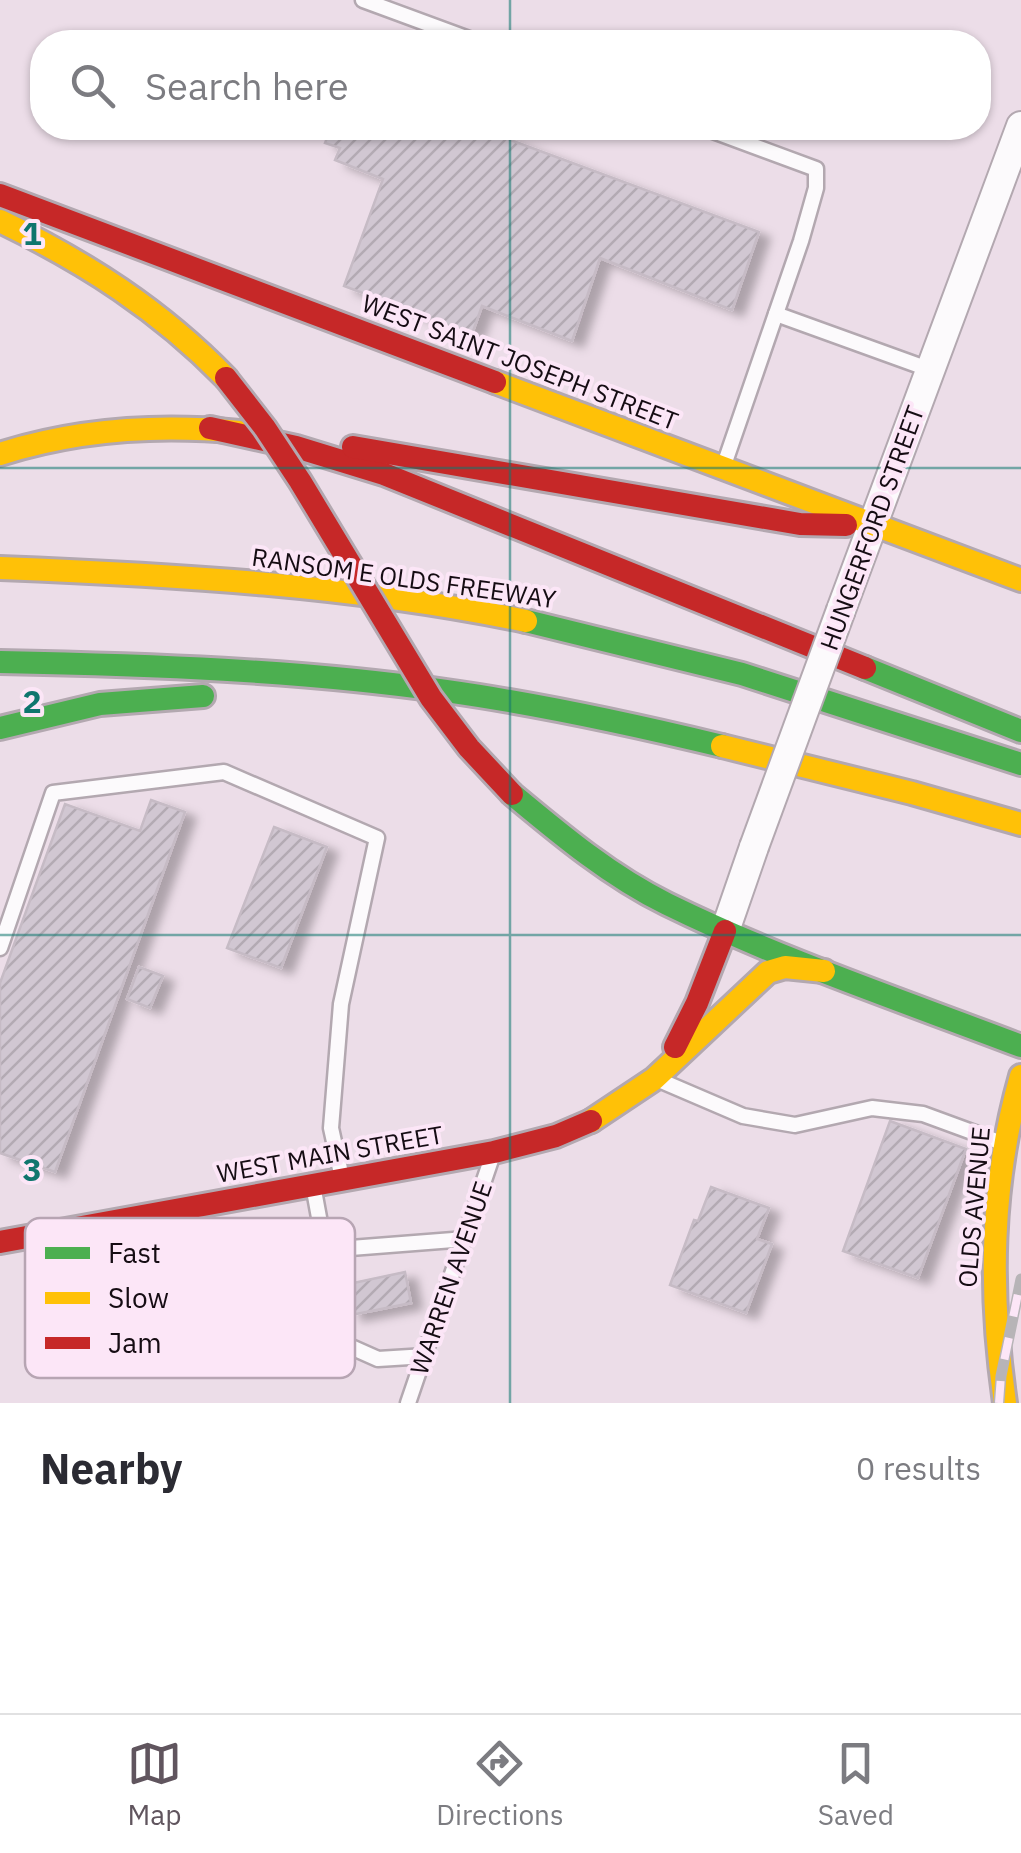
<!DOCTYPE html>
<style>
body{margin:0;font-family:"IBM Plex Sans",sans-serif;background:#f2f2f3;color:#2b2b33}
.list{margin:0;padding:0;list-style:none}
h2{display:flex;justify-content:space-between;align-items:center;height:130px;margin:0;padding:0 40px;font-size:42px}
h2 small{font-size:32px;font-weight:400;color:#7c7c81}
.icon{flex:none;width:55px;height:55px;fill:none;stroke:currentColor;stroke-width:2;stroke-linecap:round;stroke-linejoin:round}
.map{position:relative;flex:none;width:1021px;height:1403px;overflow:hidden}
.search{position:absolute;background:#fff;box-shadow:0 2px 8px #0004;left:30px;right:30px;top:30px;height:110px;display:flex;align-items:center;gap:25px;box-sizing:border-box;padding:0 35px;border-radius:40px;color:#7c7c81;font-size:38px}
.sheet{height:310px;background:#fff}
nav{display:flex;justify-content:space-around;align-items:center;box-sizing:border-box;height:140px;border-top:2px solid #e1e1e2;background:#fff;font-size:28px;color:#7c7c81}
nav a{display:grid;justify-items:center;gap:5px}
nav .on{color:#60555e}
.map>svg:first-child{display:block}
</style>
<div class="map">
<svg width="1021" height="1403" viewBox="0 0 1021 1403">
<defs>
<pattern id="building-hatch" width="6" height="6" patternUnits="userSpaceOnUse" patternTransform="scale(2.5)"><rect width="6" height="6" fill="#d1c7d2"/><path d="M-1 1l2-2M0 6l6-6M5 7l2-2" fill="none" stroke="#b3aab3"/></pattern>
<filter id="shadow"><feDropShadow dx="11" dy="6" stdDeviation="5" flood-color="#0004"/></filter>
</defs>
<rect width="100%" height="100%" fill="#ecdde8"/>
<g fill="url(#building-hatch)" stroke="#c6bbc5" stroke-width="2.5" filter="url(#shadow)">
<polygon points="331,128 478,128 759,232 732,310 600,258 572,341 482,306 472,334 344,286 383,179 335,160 340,148 325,143"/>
<polygon points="151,800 185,812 55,1172 0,1153 0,983 65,804 140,831"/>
<polygon points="274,827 327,847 281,968 227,948"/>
<polygon points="139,967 163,976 150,1008 127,999"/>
<polygon points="890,1121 966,1149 918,1278 843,1251"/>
<polygon points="711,1187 769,1208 757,1239 772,1244 746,1313 670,1285 694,1220 698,1221"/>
<polygon points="405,1272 411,1303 351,1315 344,1285"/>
</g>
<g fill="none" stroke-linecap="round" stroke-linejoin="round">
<defs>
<g id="lane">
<polyline points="363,0 477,42"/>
<polyline points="705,128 816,169 816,188 801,241 724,465"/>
<polyline points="776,314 931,370"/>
<polyline points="0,948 53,793 224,772 377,838 341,1004 331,1128 342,1178"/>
<polyline points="659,1080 743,1116 795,1125 872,1108 923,1114 1002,1143"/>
<polyline points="313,1185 325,1250 466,1239"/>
<polyline points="325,1250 317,1295 333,1339 378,1359 426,1356"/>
<polyline points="408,1403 492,1157"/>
</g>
<g id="street">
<polyline points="841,610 1021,126"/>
<polyline points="725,931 754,847"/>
</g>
<g id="fast">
<polyline points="526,621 742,674 1021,764"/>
<path d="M0,662C149,665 299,670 446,691C539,704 631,724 722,746"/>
<polyline points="865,668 1021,731"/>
<polyline points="0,728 100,704 203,696"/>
<path d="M512,794C560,834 610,876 667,904C781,960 903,1001 1021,1046"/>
</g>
<g id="slow">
<path d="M0,221C85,262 160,310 226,378"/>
<polyline points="495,382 1021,580"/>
<path d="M0,454C79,429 157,424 239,432"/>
<path d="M0,568C176,575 353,585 526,621"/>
<polyline points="722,746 912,793 1021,824"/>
<polyline points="591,1121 654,1079 768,972 785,967 824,971"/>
<path d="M1005,1403C989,1291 990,1185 1021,1076"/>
</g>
<g id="jam">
<polyline points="0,195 495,382"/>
<polyline points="210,428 296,447 384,474 865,668"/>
<polyline points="353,447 800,524 846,525"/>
<polyline points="675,1047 697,1003 725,931"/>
<polyline points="0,1242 494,1152 556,1136 591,1121"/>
</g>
</defs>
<use href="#lane" stroke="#b3a8b0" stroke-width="19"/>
<use href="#street" stroke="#b3a8b0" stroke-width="32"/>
<use href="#fast" stroke="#b3a8b0" stroke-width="28"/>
<use href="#slow" stroke="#b3a8b0" stroke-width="28"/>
<use href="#jam" stroke="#b3a8b0" stroke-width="28"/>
<use href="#lane" stroke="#fcfafc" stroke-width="14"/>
<use href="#street" stroke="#fcfafc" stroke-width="28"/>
<use href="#fast" stroke="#4caf50" stroke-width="22"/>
<use href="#slow" stroke="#ffc107" stroke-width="22"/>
<use href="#jam" stroke="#c62828" stroke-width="22"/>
<defs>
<polyline id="rail" points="999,1403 1001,1376 1021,1279"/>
</defs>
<use href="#rail" stroke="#b7b4b7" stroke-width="11"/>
<use href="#rail" stroke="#fce6f7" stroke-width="8" stroke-dasharray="22" stroke-linecap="butt"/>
<defs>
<polyline id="street-bridge" points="754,847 841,610"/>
<polyline id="jam-bridge" points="226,378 265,428 300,481 431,698 469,748 512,794"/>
</defs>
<use href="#street-bridge" stroke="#b3a8b0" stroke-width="32" stroke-linecap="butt"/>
<use href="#jam-bridge" stroke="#b3a8b0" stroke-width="28" stroke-linecap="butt"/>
<use href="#street-bridge" stroke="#fcfafc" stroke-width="28"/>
<use href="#jam-bridge" stroke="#c62828" stroke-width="22"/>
</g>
<path fill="none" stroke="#0f766e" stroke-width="2.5" stroke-opacity="0.55" d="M510,0V42M510,128V1403M0,468H1021M0,935H1021"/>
<g text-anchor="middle" stroke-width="8" stroke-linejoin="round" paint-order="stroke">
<g font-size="25" fill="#150c13" stroke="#fce6f7">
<text transform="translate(520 362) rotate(21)" y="9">WEST SAINT JOSEPH STREET</text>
<text transform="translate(872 528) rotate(-70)" y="9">HUNGERFORD STREET</text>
<text transform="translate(404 578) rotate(8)" y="9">RANSOM E OLDS FREEWAY</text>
<text transform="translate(330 1154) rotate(-10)" y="9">WEST MAIN STREET</text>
<text transform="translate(974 1207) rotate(-85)" y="9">OLDS AVENUE</text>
<text transform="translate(451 1278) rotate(-71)" y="9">WARREN AVENUE</text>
</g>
</g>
<rect x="25" y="1218" width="330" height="160" rx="15" fill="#fce6f7" stroke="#b7a5b3" stroke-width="2.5"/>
<rect x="45" y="1247" width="45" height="12" fill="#4caf50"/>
<rect x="45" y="1292" width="45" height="12" fill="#ffc107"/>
<rect x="45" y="1337" width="45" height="12" fill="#c62828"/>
<g font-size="28" fill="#150c13">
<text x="108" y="1263">Fast</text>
<text x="108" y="1308">Slow</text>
<text x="108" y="1353">Jam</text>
</g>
<g font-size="32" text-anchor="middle" font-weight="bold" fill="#0f766e" stroke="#fce6f7" stroke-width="8" stroke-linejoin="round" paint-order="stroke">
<text x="32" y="245">1</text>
<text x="32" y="713">2</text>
<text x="32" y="1181">3</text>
</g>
</svg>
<div class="search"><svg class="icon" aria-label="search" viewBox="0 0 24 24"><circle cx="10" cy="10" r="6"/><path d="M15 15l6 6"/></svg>Search here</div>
</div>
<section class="sheet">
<h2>Nearby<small>0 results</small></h2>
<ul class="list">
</ul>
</section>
<nav>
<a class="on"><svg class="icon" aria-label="map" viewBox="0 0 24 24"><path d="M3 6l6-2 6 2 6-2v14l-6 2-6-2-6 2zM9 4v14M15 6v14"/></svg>Map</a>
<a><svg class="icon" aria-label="directions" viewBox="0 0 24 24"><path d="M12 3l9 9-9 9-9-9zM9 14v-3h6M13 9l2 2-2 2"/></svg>Directions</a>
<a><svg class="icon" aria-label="saved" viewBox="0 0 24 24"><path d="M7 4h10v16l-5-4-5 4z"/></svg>Saved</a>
</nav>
